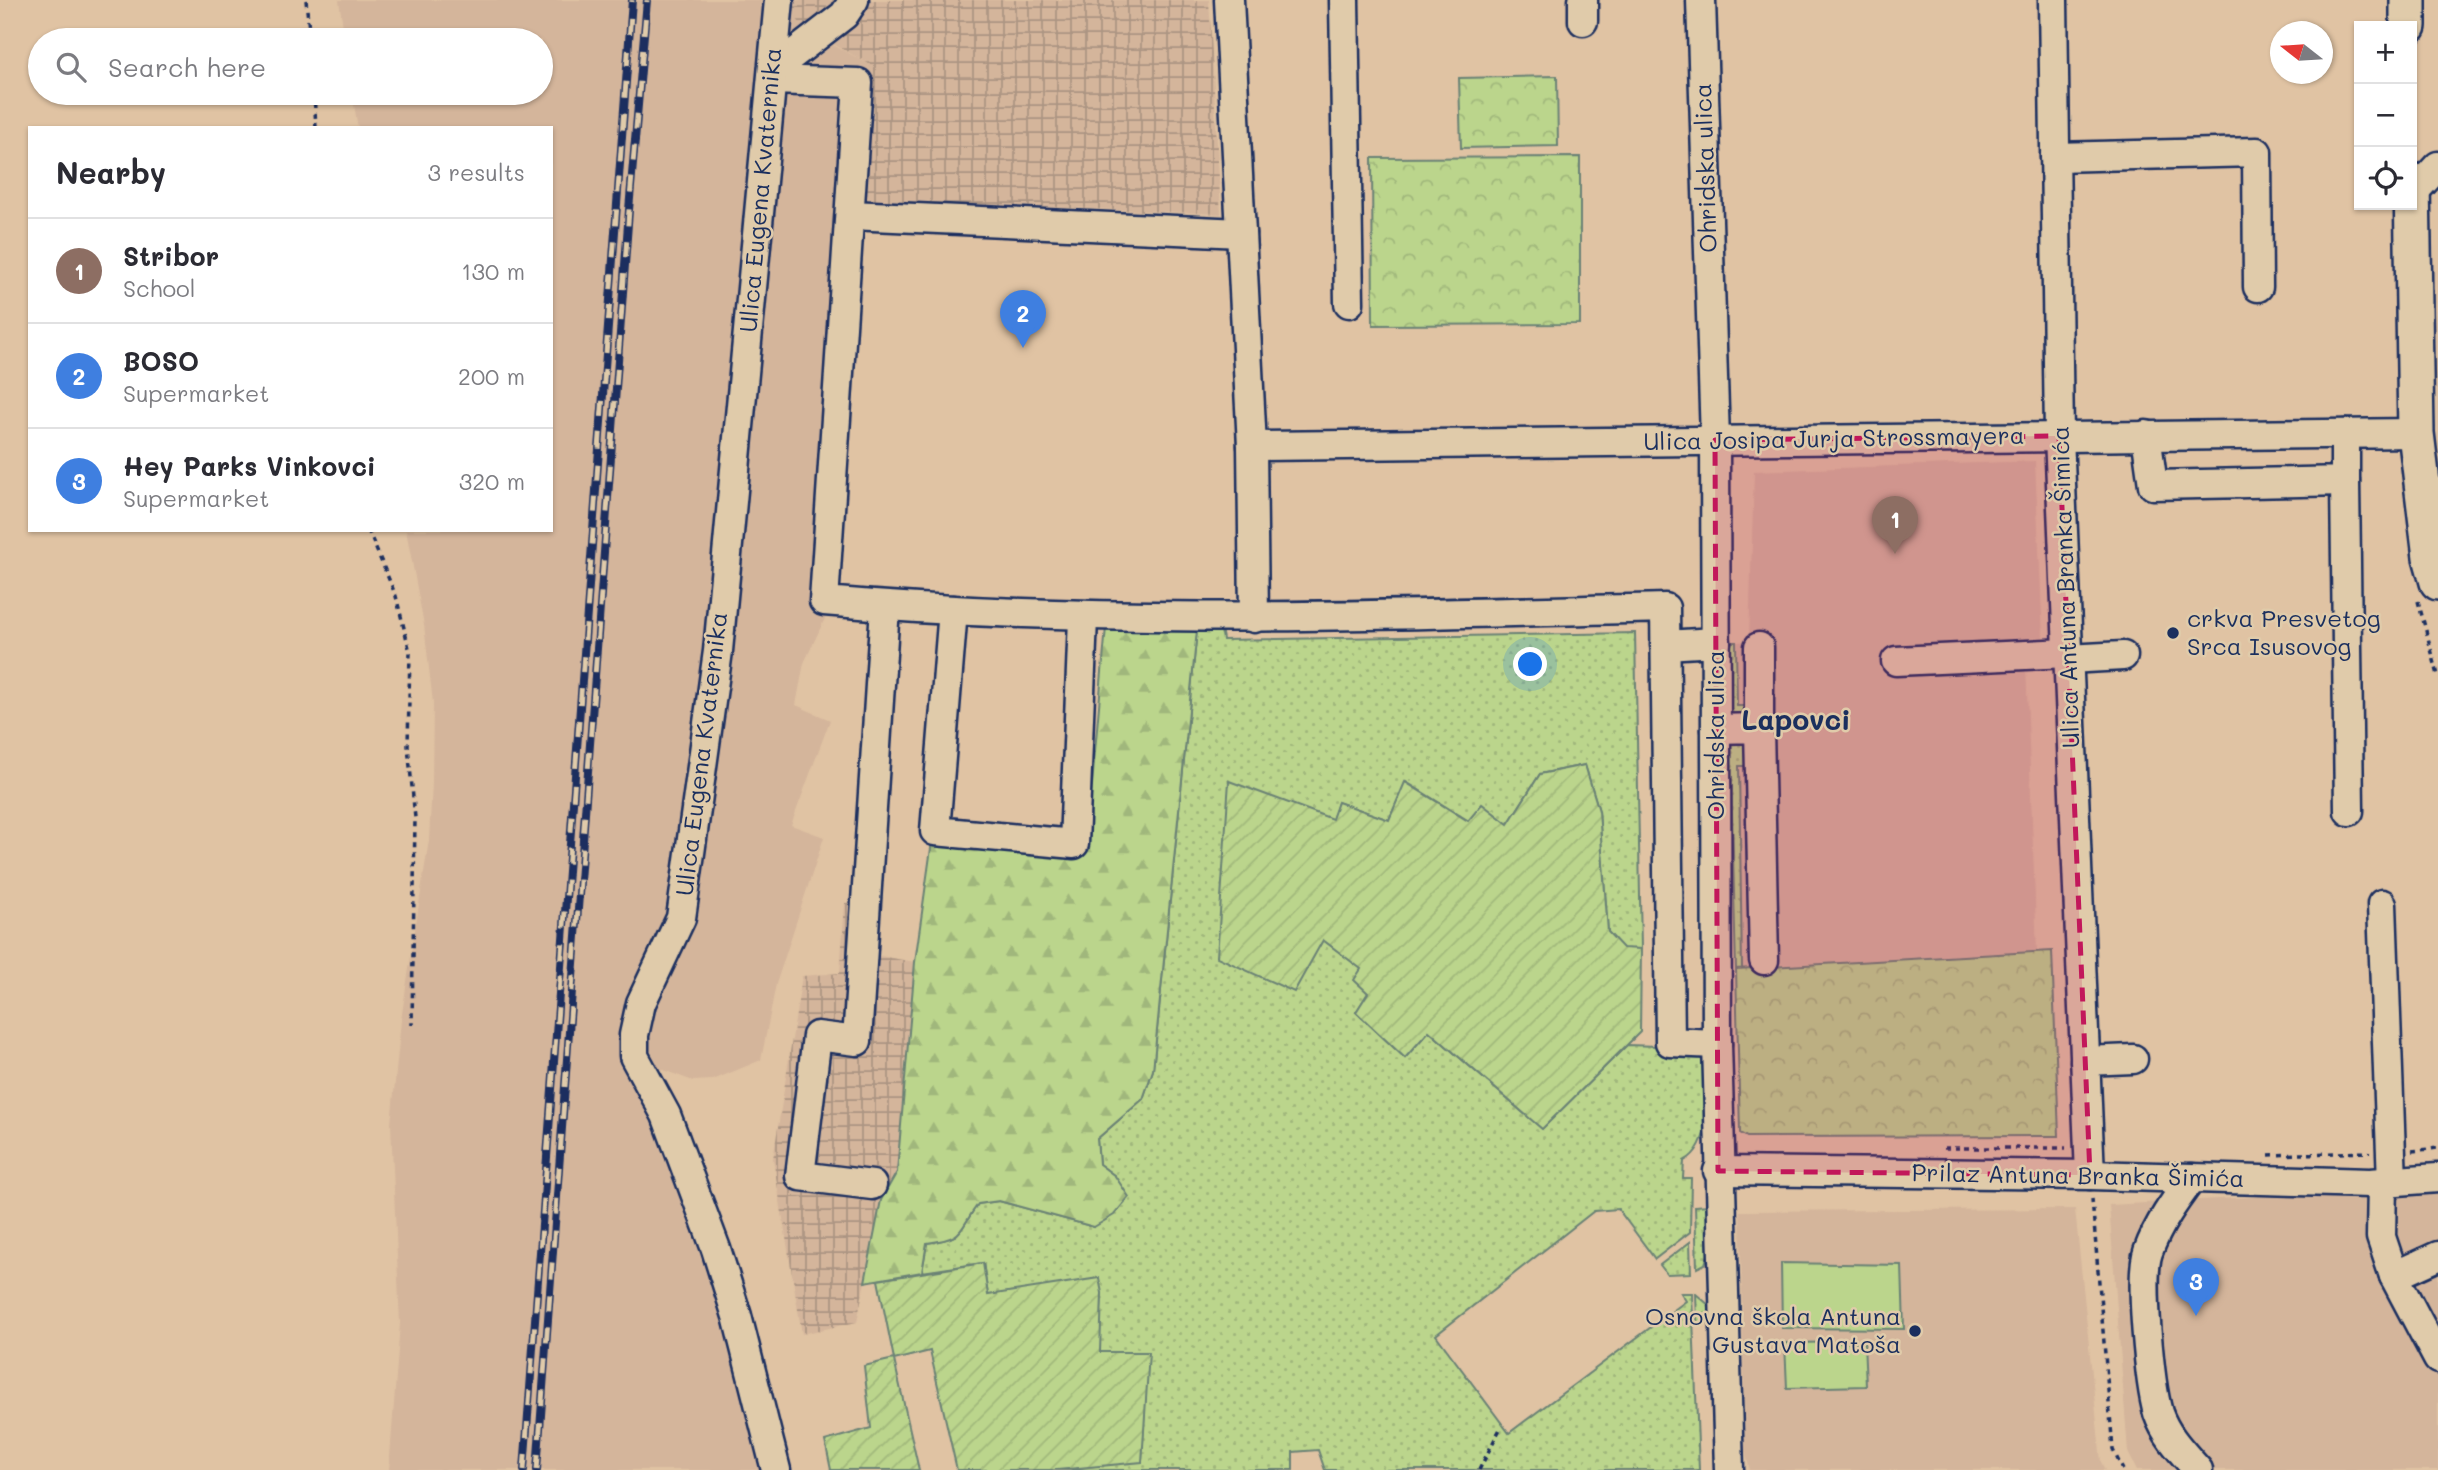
<!DOCTYPE html>
<meta charset="utf-8">
<style>
body{margin:0;font-family:Mali,sans-serif;background:#f7f7f7;color:#2b2b33}
.controls{position:absolute;right:21px;top:21px;display:grid;overflow:hidden;border-radius:0px;box-shadow:0 2px 5px #0004}
.controls button{width:63px;height:63px;display:grid;place-items:center;padding:0;border:0;border-bottom:2px solid #e1e1e2;background:#fff;color:#2b2b33;font:35px sans-serif}
.compass{position:absolute;left:2270px;top:21px;width:63px;height:63px;border-radius:50%;background:#fff;box-shadow:0 2px 5px #0004;rotate:287deg}
.you{position:absolute;left:1531px;top:665px;width:24px;height:24px;margin:-18px;border:5px solid #fff;border-radius:50%;background:#1a73e8;box-shadow:0 0 0 10px #1a73e833}
.badge{display:grid;place-items:center;width:46px;height:46px;border-radius:50%;background:#1b2f5e;color:#fff;font-size:23px;font-weight:700}
.pin{position:absolute;translate:-50% -58px;filter:drop-shadow(0 2px 4px #0008)}
.pin::after{content:'';position:absolute;top:37px;width:24px;height:21px;background:inherit;clip-path:polygon(0 0,100% 0,50% 100%)}
.list{margin:0;padding:0;list-style:none}
h2{display:flex;justify-content:space-between;align-items:center;height:91px;margin:0;padding:0 28px;font-size:30px}
h2 small{font-size:23px;font-weight:400;color:#7c7c81}
.list li{display:grid;grid-template-columns:46px 1fr auto;gap:21px;align-items:center;box-sizing:border-box;height:105px;padding:0 28px;border-top:2px solid #e1e1e2}
.list b{display:block;font-size:26px;white-space:nowrap}
.list p{margin:0;font-size:23px;white-space:nowrap;color:#7c7c81}
.list em{font-size:23px;font-style:normal;color:#7c7c81}
.icon{flex:none;width:38px;height:38px;fill:none;stroke:currentColor;stroke-width:2;stroke-linecap:round;stroke-linejoin:round}
.map{position:relative;flex:none;width:2438px;height:1470px;overflow:hidden}
.search{position:absolute;background:#fff;box-shadow:0 2px 5px #0004;left:28px;top:28px;width:525px;height:77px;display:flex;align-items:center;gap:18px;box-sizing:border-box;padding:0 24px;border-radius:38px;color:#7c7c81;font-size:26px}
.panel{position:absolute;background:#fff;box-shadow:0 2px 5px #0004;left:28px;top:126px;width:525px;height:406px;border-radius:0px}
.map>svg:first-child{display:block}
</style>
<div class="map">
<svg width="2438" height="1470" viewBox="0 0 2438 1470">
<defs>
<pattern id="industrial-grid" width="8" height="8" patternUnits="userSpaceOnUse" patternTransform="scale(1.75)"><rect width="8" height="8" fill="#d4b59b"/><path d="M0 4h8M4 0v8" fill="none" stroke="#ab9482"/></pattern>
<pattern id="grass-dots" width="8" height="8" patternUnits="userSpaceOnUse" patternTransform="scale(1.75)"><rect width="8" height="8" fill="#bbd58c"/><path d="M2 2h.1M6 6h.1" fill="none" stroke="#a0b77b" stroke-width="1.8" stroke-linecap="round"/></pattern>
<pattern id="forest-firs" width="22" height="20" patternUnits="userSpaceOnUse" patternTransform="scale(1.75)"><rect width="22" height="20" fill="#bbd58c"/><path d="M5 1l3.5 6h-7zM16 11l3.5 6h-7z" fill="#a0b77b"/></pattern>
<pattern id="park-crowns" width="20" height="18" patternUnits="userSpaceOnUse" patternTransform="scale(1.75)"><rect width="20" height="18" fill="#bbd58c"/><path d="M2 6a3 3 0 1 1 6 0M12 15a3 3 0 1 1 6 0" fill="none" stroke="#a0b77b"/></pattern>
<pattern id="garden-furrows" width="10" height="10" patternUnits="userSpaceOnUse" patternTransform="scale(1.75)"><rect width="10" height="10" fill="#bbd58c"/><path d="M-1 1l2-2M0 10L10 0M9 11l2-2" fill="none" stroke="#a0b77b"/></pattern>
</defs>
<rect width="100%" height="100%" fill="#e0c3a3"/>
<filter id="ink" filterUnits="userSpaceOnUse"><feTurbulence type="fractalNoise" baseFrequency=".0143" numOctaves="2"/><feDisplacementMap in="SourceGraphic" scale="14" xChannelSelector="R" yChannelSelector="G"/><feConvolveMatrix kernelMatrix="1 2 1 2 8 2 1 2 1" color-interpolation-filters="sRGB"/></filter>
<g filter="url(#ink)">
<g fill="#d4b59b">
<polygon points="339,0 764,0 764,8 789,11 833,45 869,64 828,612 804,663 796,705 830,720 791,825 824,837 776,984 761,1060 713,1080 693,1081 658,1068 646,1092 680,1169 768,1470 389,1470 400,1323 391,1124 401,1020 429,840 432,783 433,703 424,625 406,530 551,530 551,128 358,128 352,93 541,93 541,40 345,40"/>
<polygon points="2035,461 2043,637 2025,639 2037,952 1742,969 1739,766 1750,706 1737,706 1736,642 1749,641 1754,471"/>
<polygon points="2438,1187 2438,1470 2137,1470 2128,1452 2109,1205"/>
<polygon points="2075,1209 2101,1462 2105,1470 1750,1470 1745,1451 1740,1211"/>
</g>
<g fill="url(#industrial-grid)">
<polygon points="790,0 1209,0 1221,214 861,200 869,64 806,29 789,11"/>
<polygon points="876,900 874,955 915,962 897,1172 881,1200 857,1322 802,1334 773,1159 802,976 840,973 845,903"/>
</g>
<g fill="url(#grass-dots)" stroke="#6b8275" stroke-width="2">
<path d="M1221,628L1223,640L1635,633L1641,949H1623L1608,932L1599,811L1585,765L1540,774L1508,824L1469,821L1406,782L1389,820L1338,802L1333,819L1322,939L1362,969L1368,993L1356,1012L1405,1058L1429,1031L1542,1129L1627,1045L1690,1047L1706,1059C1709,1088 1714,1146 1684,1161L1683,1178H1691L1690,1232L1655,1259L1618,1209L1594,1211L1436,1335L1509,1433L1686,1301L1681,1293H1692L1699,1470H1325L1318,1450L1293,1452V1470H1057L1142,1461L1148,1352L1099,1353L1102,1293L988,1295L983,1263L922,1272L927,1243C966,1238 957,1232 978,1204L999,1201L1094,1227L1115,1176L1099,1164L1097,1139L1143,1099L1153,1070L1197,630Z"/>
<polygon points="1730,642 1736,642 1737,706 1750,706 1747,716 1731,722"/>
<polygon points="1730,737 1749,740 1752,766 1739,766 1742,969 1736,969"/>
<polygon points="1709,1205 1709,1251 1705,1264 1697,1268 1695,1206"/>
<polygon points="1690,1242 1691,1273 1667,1274 1660,1265"/>
<polygon points="1696,1294 1710,1306 1711,1322 1697,1323"/>
</g>
<path fill="url(#forest-firs)" stroke="#6b8275" stroke-width="2" d="M1106,627L1197,630L1153,1070L1143,1099L1097,1139L1099,1164L1115,1176L1129,1197L1114,1215L1094,1227L999,1201L978,1204C957,1232 966,1238 927,1243L922,1272L865,1282L881,1200L897,1172L915,962L932,841L1086,853Z"/>
<g fill="url(#park-crowns)" stroke="#6b8275" stroke-width="2">
<polygon points="1557,76 1558,146 1461,148 1459,78"/>
<polygon points="1580,157 1580,324 1373,325 1372,158"/>
<polygon points="2052,951 2059,1136 1747,1137 1740,1133 1736,969"/>
</g>
<g fill="url(#garden-furrows)" stroke="#6b8275" stroke-width="2">
<polygon points="1585,765 1599,811 1608,932 1623,948 1641,949 1640,1032 1542,1129 1429,1031 1405,1058 1356,1012 1368,993 1354,980 1361,969 1323,940 1294,992 1217,957 1229,781 1332,819 1338,802 1389,820 1405,782 1468,821 1482,804 1508,824 1540,774"/>
<polygon points="983,1263 988,1295 1099,1278 1102,1293 1100,1352 1149,1352 1142,1462 1057,1470 957,1470 930,1351 894,1360 919,1470 831,1470 825,1441 871,1428 864,1366 894,1359 878,1280"/>
</g>
<g fill="#bbd58c" stroke="#6b8275" stroke-width="2">
<polygon points="1781,1263 1902,1265 1904,1329 1782,1328"/>
<polygon points="1864,1342 1866,1386 1787,1388 1785,1343"/>
</g>
<g fill="none" stroke-linecap="round" stroke-linejoin="round">
<defs>
<g id="minor">
<polyline points="1229,0 1252,446 1254,618"/>
<polyline points="1344,0 1349,303"/>
<polyline points="1583,0 1583,21"/>
<polyline points="1701,0 1715,440 1717,1044 1729,1470"/>
<polyline points="2053,0 2059,436 2090,1175"/>
<polyline points="773,70 844,15 854,0"/>
<path d="M772,80L858,83L824,601C1104,626 1384,615 1665,608L1670,1042L1717,1044"/>
<polyline points="2055,157 2257,152 2258,287"/>
<polyline points="2412,194 2438,166"/>
<polyline points="850,215 1241,233"/>
<polyline points="2146,435 2153,485 2345,481 2345,434"/>
<polyline points="1252,446 2416,433"/>
<polyline points="2345,481 2349,811"/>
<polyline points="953,610 935,831 1074,844 1083,618"/>
<polyline points="1665,645 1716,642"/>
<polyline points="1759,647 1759,728"/>
<polyline points="2068,659 2123,656"/>
<polyline points="1896,661 2068,653"/>
<polyline points="1716,729 1759,728 1764,960"/>
<polyline points="2382,904 2392,1182"/>
<polyline points="2085,1061 2133,1059"/>
<polyline points="1718,1171 2090,1175 2370,1183 2438,1178"/>
<path d="M2192,1178C2175,1201 2158,1224 2148,1252C2139,1277 2150,1385 2158,1413C2166,1436 2182,1452 2198,1470"/>
<polyline points="2382,1182 2381,1237 2394,1276 2438,1256"/>
<polyline points="872,1185 800,1176 817,1036 857,1041 885,607"/>
<polyline points="2394,1276 2438,1359"/>
<polyline points="776,1470 737,1316 716,1249 666,1115 634,1056 634,1035 641,1003 681,918 718,651 779,0"/>
</g>
<g id="major">
<polyline points="2408,0 2408,26"/>
<polyline points="2412,181 2416,433 2431,557 2438,582"/>
</g>
</defs>
<use href="#minor" stroke="#1b2f5e" stroke-width="33"/>
<use href="#major" stroke="#1b2f5e" stroke-width="40"/>
<g stroke="#1b2f5e" stroke-width="3.5" stroke-dasharray="5 5" stroke-linecap="butt">
<polyline points="306,0 310,40"/>
<polyline points="314,93 316,128"/>
<polyline points="368,530 396,596 410,652 408,746 415,818 412,1025"/>
<polyline points="2418,601 2438,675"/>
<polyline points="1944,1148 2066,1148"/>
<polyline points="2412,1151 2438,1148"/>
<polyline points="2269,1155 2370,1152"/>
<polyline points="2092,1199 2113,1450 2123,1470"/>
<polyline points="1479,1470 1501,1427"/>
</g>
<use href="#minor" stroke="#e0cbaa" stroke-width="28"/>
<use href="#major" stroke="#e0cbaa" stroke-width="35"/>
<defs>
<g id="rail">
<polyline points="524,1470 632,0"/>
<polyline points="537,1470 629,210 647,0"/>
</g>
</defs>
<use href="#rail" stroke="#1b2f5e" stroke-width="8"/>
<use href="#rail" stroke="#e0cbaa" stroke-width="5" stroke-dasharray="16" stroke-linecap="butt"/>
</g>
</g>
<path fill="#c2185b" fill-opacity="0.2" stroke="#c2185b" stroke-width="5" stroke-dasharray="14 9" stroke-linejoin="round" d="M2059,436L2090,1175L1718,1171L1715,440Z"/>
<g fill="#1b2f5e" stroke="#e0cbaa" stroke-width="2.5">
<circle cx="2173" cy="633" r="7"/>
<circle cx="1915" cy="1331" r="7"/>
</g>
<g text-anchor="middle" stroke-width="5" stroke-linejoin="round" paint-order="stroke">
<g font-size="24" fill="#1b2f5e" stroke="#e0cbaa">
<text transform="translate(1706 168) rotate(-92)" y="8">Ohridska ulica</text>
<text transform="translate(761 190) rotate(-85)" y="8">Ulica Eugena Kvaternika</text>
<text transform="translate(1834 439) rotate(-1)" y="8">Ulica Josipa Jurja Strossmayera</text>
<text transform="translate(2066 587) rotate(-92)" y="8">Ulica Antuna Branka Šimića</text>
<text transform="translate(1716 735) rotate(-90)" y="8">Ohridska ulica</text>
<text transform="translate(702 754) rotate(-83)" y="8">Ulica Eugena Kvaternika</text>
<text transform="translate(2078 1176) rotate(1)" y="8">Prilaz Antuna Branka Šimića</text>
</g>
<g font-size="24" fill="#1b2f5e" stroke="#e0cbaa" text-anchor="start">
<text x="2187" y="627">crkva Presvetog<tspan x="2187" dy="28">Srca Isusovog</tspan></text>
<text x="1901" y="1325" text-anchor="end">Osnovna škola Antuna<tspan x="1901" dy="28">Gustava Matoša</tspan></text>
</g>
<g font-size="28" font-weight="bold" fill="#1b2f5e" stroke="#e0cbaa">
<text x="1796" y="730">Lapovci</text>
</g>
</g>
</svg>
<div class="controls">
<button>+</button>
<button>−</button>
<button><svg class="icon" aria-label="locate" viewBox="0 0 24 24"><circle cx="12" cy="12" r="6"/><path d="M12 2v4M12 18v4M2 12h4M18 12h4"/></svg></button>
</div>
<svg class="compass" viewBox="-18 -18 36 36"><path d="M0-13l5 13h-10z" fill="#e53935"/><path d="M0 13l5-13h-10z" fill="#7c7c81"/></svg>
<div class="you"></div>
<div class="pin badge" style="left:1895px;top:554px;background:#8d6e63">1</div>
<div class="pin badge" style="left:1023px;top:348px;background:#3f7fe0">2</div>
<div class="pin badge" style="left:2196px;top:1316px;background:#3f7fe0">3</div>
<div class="search"><svg class="icon" aria-label="search" viewBox="0 0 24 24"><circle cx="10" cy="10" r="6"/><path d="M15 15l6 6"/></svg>Search here</div>
<section class="panel">
<h2>Nearby<small>3 results</small></h2>
<ul class="list">
<li><span class="badge" style="background:#8d6e63">1</span><div><b>Stribor</b><p>School</p></div><em>130 m</em></li>
<li><span class="badge" style="background:#3f7fe0">2</span><div><b>BOSO</b><p>Supermarket</p></div><em>200 m</em></li>
<li><span class="badge" style="background:#3f7fe0">3</span><div><b>Hey Parks Vinkovci</b><p>Supermarket</p></div><em>320 m</em></li>
</ul>
</section>
</div>
